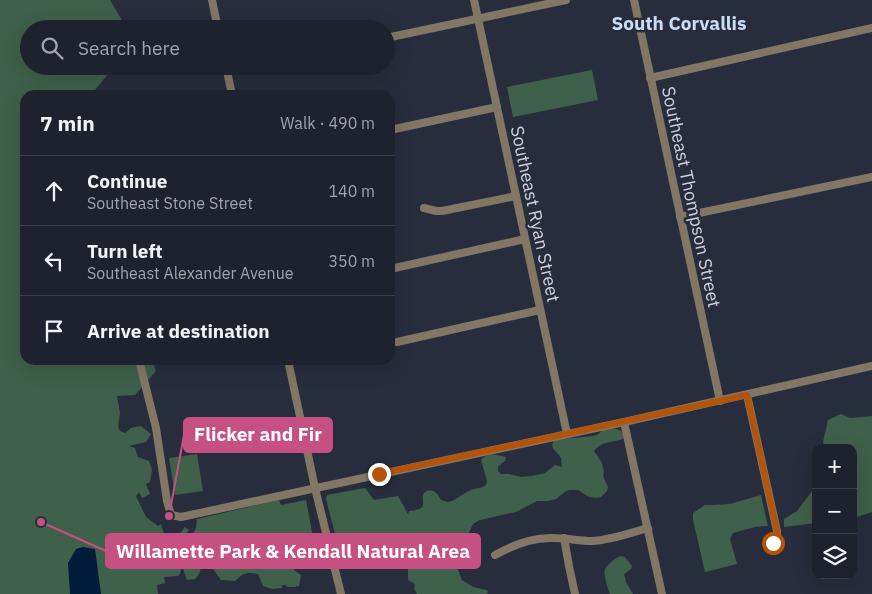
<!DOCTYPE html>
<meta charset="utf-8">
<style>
body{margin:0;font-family:"IBM Plex Sans",sans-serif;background:#2b2f3a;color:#f1f3f6}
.controls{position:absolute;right:15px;bottom:15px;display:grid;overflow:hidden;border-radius:10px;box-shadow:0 5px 20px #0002}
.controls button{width:45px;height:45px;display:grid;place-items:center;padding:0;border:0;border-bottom:1px solid #3c3f4a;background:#1e222e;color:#f1f3f6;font:25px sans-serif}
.stop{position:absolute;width:15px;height:15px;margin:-11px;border:4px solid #b45309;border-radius:50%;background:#fff}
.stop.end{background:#b45309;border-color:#fff;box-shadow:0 1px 5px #0008}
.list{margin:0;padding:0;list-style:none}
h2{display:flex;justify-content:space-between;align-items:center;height:65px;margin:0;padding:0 20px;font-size:21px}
h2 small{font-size:16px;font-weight:400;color:#a1a4aa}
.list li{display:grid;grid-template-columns:32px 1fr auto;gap:15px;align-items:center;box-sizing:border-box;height:70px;padding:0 20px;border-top:1px solid #3c3f4a}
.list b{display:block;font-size:19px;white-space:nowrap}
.list p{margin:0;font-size:16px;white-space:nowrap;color:#a1a4aa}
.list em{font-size:16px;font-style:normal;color:#a1a4aa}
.icon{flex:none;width:28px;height:28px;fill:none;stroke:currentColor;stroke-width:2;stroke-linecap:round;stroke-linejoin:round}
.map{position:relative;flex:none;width:872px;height:594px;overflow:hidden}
.search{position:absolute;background:#1e222e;box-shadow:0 5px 20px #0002;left:20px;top:20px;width:375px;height:55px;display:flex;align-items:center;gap:12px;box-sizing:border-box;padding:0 18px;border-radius:28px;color:#a1a4aa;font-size:19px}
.panel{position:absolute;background:#1e222e;box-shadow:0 5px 20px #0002;left:20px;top:90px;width:375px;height:275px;border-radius:15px}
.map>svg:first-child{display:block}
</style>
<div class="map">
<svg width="872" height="594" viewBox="0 0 872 594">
<rect width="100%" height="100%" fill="#282d3d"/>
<g fill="#3f604a">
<path d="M0,0H110L127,29H29V66H144L145,74H108L91,95H25V360H152L156,371L135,395L117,396L120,413L118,426L120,431L125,433L131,428L141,426L151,434L146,442L129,446L135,448L138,457L149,461L152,470L150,482L146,484L150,494L142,498L139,492L136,496L146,517L158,526L161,524L164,534L161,536L179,535L185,527L189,530L185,536L183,544L188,543L196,528L197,519L279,500L281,505L306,500L315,548H317L318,550L315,554L304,556V558L302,559L303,565L293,566L294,570L301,575L299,586L294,587H287L286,585H282V588L272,589L263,586L258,574C246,572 244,573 235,581L221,580L210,565L213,559H209L202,565L199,574L195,579L187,580L182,566L180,574L178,576L164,577L165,583L157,585L158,594H0Z"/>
<polygon points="592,70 598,100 513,117 507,87"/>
<polygon points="841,414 850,418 872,416 872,512 853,518 853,448 824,448 823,442 828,420"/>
<path d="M610,428L617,429L621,431L624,435L623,439C613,442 600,442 594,451L602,463L604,472L603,476L608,487L607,491L601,497L597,498L589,497L578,490H570L566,491L556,499L547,501H537L516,512L480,520L473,524L468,535L458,549L456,565L462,580L473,587L486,590L489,592L486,594H417L414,589L415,584L408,580V568L407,569L397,552L384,556L349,562L341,557L326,499L327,495L365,488L374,500L398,496L408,514L409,511C412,511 419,510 421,508C425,505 422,500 423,496C424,490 432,489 436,493C438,494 440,499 441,500L448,502L452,501C458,498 464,493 471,490C477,487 480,490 486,485L487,481L481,460C487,452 498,455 506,457L505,461L502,463L498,467V471L501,474H509L521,477L532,476L545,473L555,465L562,467C562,465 561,460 561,458C557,450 549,450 554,440L593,436L597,435L603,430Z"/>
<polygon points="197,454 203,491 175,495 169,458"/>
<polygon points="816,486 816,523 784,527 784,519 797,511"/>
<polygon points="761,495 768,526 755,527 733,533 730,539 737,564 705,572 693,520 693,513 705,505 714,505 730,504"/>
<path d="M621,556L625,557L632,566L631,569L624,574L626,582L633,594H610C608,590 603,573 605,569C607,565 616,557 621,556Z"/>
</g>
<polygon fill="#001c3a" points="83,547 95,549 101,594 70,594 68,563 76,549"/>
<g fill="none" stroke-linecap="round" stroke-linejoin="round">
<g stroke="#817764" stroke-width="8">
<polyline points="212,0 218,29"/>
<polyline points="474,0 567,434"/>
<polyline points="634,0 720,401"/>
<polyline points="386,38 566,0"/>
<polyline points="226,66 232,95"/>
<polyline points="650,78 872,28"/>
<polyline points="390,130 497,107"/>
<polyline points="424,208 436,211 442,211 516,196"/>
<polyline points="680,217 872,177"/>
<polyline points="390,269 525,239"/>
<polyline points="397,342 540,310"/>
<polyline points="139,360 156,428 167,501 171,515 181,517 624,422 872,366"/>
<polyline points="288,360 315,488 341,594"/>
<polyline points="747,395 777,531 777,535 773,543"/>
<polyline points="624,422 662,594"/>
<polyline points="564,538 569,566 575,594"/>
<path d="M495,555C513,545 532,537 553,538C566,538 579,541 592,541C610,540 630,533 648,528"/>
</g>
</g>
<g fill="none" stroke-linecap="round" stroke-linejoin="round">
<polyline stroke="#b45309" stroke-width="6" points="379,474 747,395 777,531 777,535 773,543"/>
</g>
<g text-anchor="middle" stroke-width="5" stroke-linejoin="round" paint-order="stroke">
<g font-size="18" fill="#cfd2dd" stroke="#282d3d">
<text transform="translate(691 197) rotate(78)" y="6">Southeast Thompson Street</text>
<text transform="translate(535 214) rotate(78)" y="6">Southeast Ryan Street</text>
</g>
<g font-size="19" font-weight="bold" fill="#c9def6" stroke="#282d3d">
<text x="679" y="30">South Corvallis</text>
</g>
</g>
<path fill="none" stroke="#c65082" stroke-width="2" d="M169 516L184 435M41 522L106 551"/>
<g fill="#c65082" stroke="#282d3d" stroke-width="2">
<circle cx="169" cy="516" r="5"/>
<circle cx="41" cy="522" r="5"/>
</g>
<g fill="#c65082" stroke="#c65082" stroke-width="2">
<rect x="184" y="418" width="148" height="34" rx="5"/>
<rect x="106" y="534" width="374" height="34" rx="5"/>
</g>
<g font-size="19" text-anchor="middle" font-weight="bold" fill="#fff">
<text x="258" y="441">Flicker and Fir</text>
<text x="293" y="558">Willamette Park &amp; Kendall Natural Area</text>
</g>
</svg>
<div class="controls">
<button>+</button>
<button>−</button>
<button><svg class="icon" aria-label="layers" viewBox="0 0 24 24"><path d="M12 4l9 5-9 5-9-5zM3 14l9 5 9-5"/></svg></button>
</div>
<div class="stop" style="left:773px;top:543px"></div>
<div class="stop end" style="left:379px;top:474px"></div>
<div class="search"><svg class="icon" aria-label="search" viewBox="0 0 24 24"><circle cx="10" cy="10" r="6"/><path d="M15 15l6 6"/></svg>Search here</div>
<section class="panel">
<h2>7 min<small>Walk · 490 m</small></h2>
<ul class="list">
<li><svg class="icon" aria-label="ahead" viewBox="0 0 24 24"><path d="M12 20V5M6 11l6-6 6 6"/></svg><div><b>Continue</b><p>Southeast Stone Street</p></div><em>140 m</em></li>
<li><svg class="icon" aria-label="left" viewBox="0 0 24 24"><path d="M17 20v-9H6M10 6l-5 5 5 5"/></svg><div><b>Turn left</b><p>Southeast Alexander Avenue</p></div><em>350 m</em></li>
<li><svg class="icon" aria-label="arrive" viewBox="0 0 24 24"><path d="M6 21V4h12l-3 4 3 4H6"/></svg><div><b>Arrive at destination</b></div></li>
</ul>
</section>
</div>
